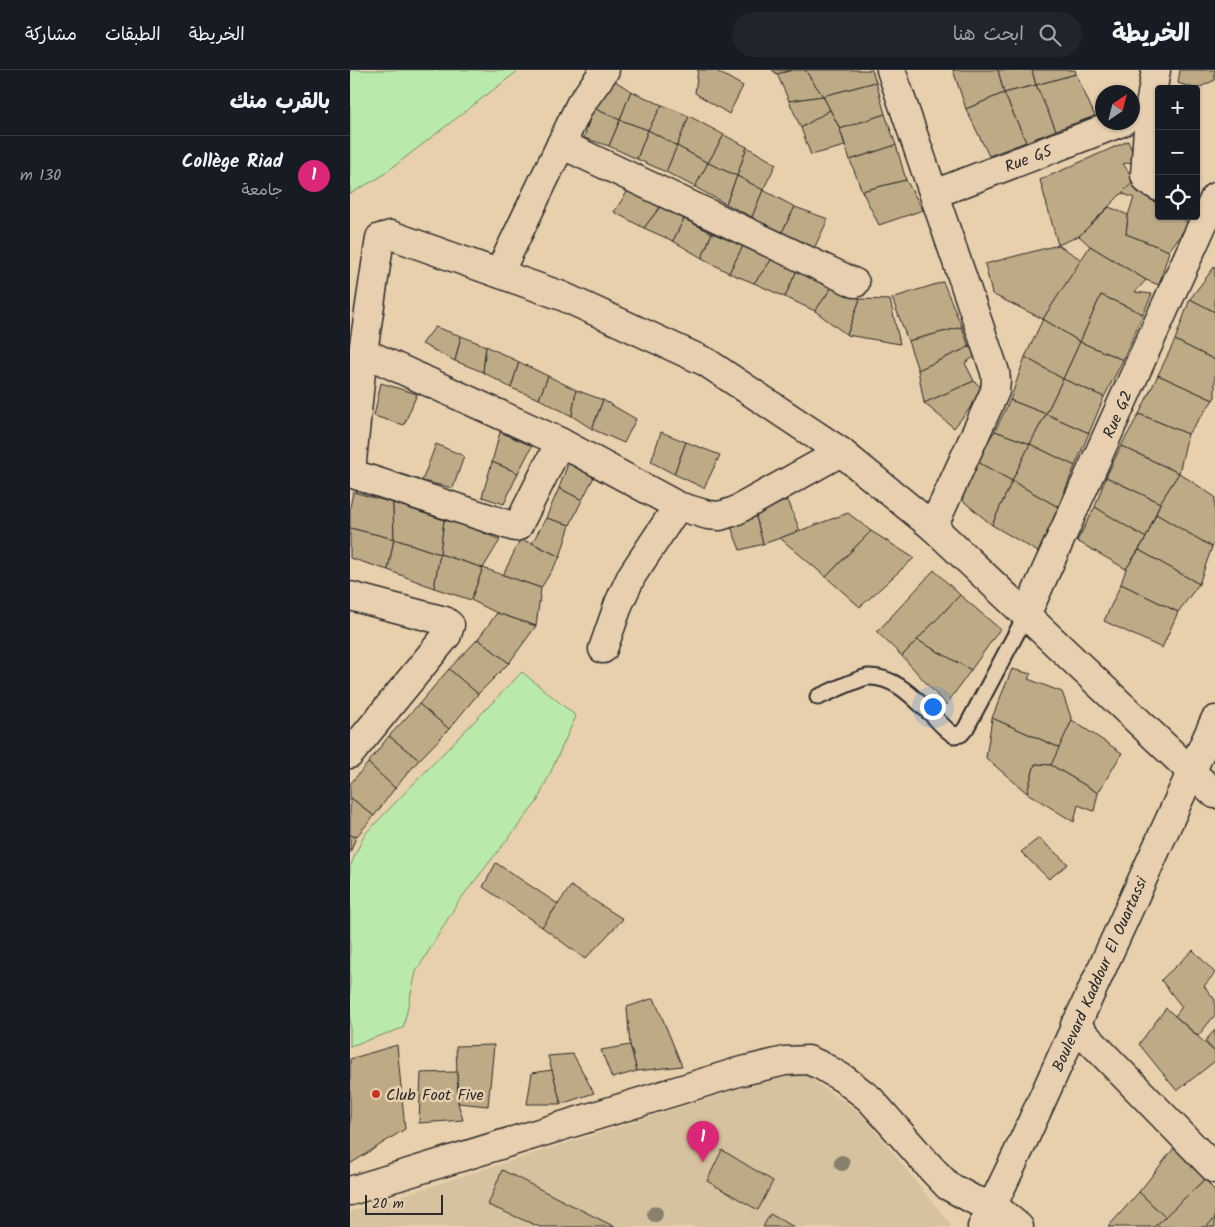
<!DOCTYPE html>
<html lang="ar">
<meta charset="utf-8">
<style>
body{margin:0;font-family:Kalam,"Playpen Sans Arabic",sans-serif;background:#20242c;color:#f1f3f6;direction:rtl}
.controls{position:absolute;right:15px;top:15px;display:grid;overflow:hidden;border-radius:5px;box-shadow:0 1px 4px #0004}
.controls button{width:45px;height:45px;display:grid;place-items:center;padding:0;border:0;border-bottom:1px solid #363941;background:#171b24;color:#f1f3f6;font:25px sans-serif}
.compass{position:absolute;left:745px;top:15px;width:45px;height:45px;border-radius:50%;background:#171b24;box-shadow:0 1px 4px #0004;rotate:35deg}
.scale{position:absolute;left:15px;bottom:12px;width:78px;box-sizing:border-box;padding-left:5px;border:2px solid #2b2b2b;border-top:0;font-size:14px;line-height:18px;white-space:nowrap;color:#2b2b2b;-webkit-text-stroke:4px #e7cfaf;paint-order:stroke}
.you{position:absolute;left:582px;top:636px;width:18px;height:18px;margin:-12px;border:4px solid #fff;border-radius:50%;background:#1a73e8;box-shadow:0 0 0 8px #1a73e833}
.badge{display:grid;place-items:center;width:32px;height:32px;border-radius:50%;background:#db2777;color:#fff;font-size:16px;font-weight:700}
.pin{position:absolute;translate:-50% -41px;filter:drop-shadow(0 1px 2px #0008)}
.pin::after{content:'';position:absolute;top:26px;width:18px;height:15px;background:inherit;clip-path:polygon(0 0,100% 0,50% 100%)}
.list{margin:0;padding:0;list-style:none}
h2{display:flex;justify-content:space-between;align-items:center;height:65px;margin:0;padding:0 20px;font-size:21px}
h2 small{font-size:16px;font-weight:400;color:#9ea1a6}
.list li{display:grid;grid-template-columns:32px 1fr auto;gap:15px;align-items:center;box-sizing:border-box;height:80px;padding:0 20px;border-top:1px solid #363941}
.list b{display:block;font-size:19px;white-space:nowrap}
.list p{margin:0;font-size:16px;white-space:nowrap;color:#9ea1a6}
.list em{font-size:16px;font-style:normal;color:#9ea1a6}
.icon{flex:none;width:28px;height:28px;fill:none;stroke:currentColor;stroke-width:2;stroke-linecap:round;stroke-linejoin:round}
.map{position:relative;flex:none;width:865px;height:1157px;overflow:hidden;direction:ltr}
header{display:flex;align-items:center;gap:30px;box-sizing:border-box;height:70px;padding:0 25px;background:#171b24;border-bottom:1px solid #363941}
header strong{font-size:24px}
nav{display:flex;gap:28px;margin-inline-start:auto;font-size:18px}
.search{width:350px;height:45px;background:#20242c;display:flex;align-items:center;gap:12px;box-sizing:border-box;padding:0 18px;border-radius:28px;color:#9ea1a6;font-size:19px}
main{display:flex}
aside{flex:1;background:#171b24}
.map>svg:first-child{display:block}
</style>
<header>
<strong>الخريطة</strong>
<div class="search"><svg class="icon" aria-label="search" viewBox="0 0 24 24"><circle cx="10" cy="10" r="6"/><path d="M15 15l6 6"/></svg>ابحث هنا</div>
<nav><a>الخريطة</a><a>الطبقات</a><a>مشاركة</a></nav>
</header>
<main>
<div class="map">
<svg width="865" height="1157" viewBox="0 0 865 1157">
<rect width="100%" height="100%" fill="#e8d0ad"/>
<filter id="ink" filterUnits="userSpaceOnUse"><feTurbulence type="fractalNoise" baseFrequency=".02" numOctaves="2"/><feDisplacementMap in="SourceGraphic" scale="10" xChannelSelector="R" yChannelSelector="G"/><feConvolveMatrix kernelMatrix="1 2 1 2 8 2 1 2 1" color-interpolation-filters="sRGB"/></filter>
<g filter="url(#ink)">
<polygon fill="#d7c29f" points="447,1000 510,1042 601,1155 600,1157 0,1157 0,1142"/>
<g fill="#b9eaa9" stroke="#728a6a">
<polygon points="0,0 169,0 30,107 0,124"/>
<polygon points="172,602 226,646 187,732 108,832 66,902 53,958 0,976 0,797 14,765"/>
</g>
<g fill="#beab86" stroke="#2b2b2b">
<polygon points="348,0 365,0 393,16 379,44 345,23"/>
<polygon points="422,0 443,0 427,4"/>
<polygon points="443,0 455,0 473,26 439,31 427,4"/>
<polygon points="455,0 522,0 526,12 473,26"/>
<polygon points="603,0 648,0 654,23 616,39"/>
<polygon points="648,0 682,0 686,15 654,23"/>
<polygon points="682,0 725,0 726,4 686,15"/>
<polygon points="830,0 865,0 865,10 846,19 828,13"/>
<polygon points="726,4 745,46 706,60 686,15"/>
<polygon points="257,6 281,21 270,50 243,38"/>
<polygon points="526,12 535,44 490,59 473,26"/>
<polygon points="686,15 706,60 676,72 654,23"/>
<polygon points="281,21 312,35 298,60 270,50"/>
<polygon points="654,23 676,72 639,86 616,39"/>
<polygon points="473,26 480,40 451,58 439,31"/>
<polygon points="312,35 339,46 327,76 298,60"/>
<polygon points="243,38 270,50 259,76 234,68"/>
<polygon points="480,40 490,59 495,76 461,85 451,58"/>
<polygon points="535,44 546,75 500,90 490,59"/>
<polygon points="339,46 374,65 358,93 327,76"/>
<polygon points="270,50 298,60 287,89 259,76"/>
<polygon points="298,60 327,76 316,102 287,89"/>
<polygon points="374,65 397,77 387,106 358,93"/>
<polygon points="778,71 786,91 773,94 785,110 729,166 708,175 690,110"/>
<polygon points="546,75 556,110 512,121 500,90"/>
<polygon points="327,76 358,93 345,117 316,102"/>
<polygon points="397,77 426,94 413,120 387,106"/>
<polygon points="358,93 387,106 376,134 345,117"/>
<polygon points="387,106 413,120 402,147 376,134"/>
<polygon points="556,110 573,140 529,155 512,121"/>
<polygon points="785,110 797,127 809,134 809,146 828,146 839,153 819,181 776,164 778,145 784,128 772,123"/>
<polygon points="279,119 310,137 294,158 264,142"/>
<polygon points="413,120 445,137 430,166 402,147"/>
<polygon points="310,137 334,149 323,171 294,158"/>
<polygon points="445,137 478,149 462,183 430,166"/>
<polygon points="759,137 778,145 776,164 819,181 809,215 796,210 740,176 729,166"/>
<polygon points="334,149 362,163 352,188 323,171"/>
<polygon points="362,163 393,176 379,203 352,188"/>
<polygon points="708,175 732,190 693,249 642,224 635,194"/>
<polygon points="393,176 423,188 404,213 379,203"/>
<polygon points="740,176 796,210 785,222 802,224 793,244 751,225 730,272 693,249"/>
<polygon points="423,188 447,200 435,227 404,213"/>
<polygon points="865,196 865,242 840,229"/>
<polygon points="447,200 483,216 465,241 435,227"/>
<polygon points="593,212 612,257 558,271 542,228"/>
<polygon points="483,216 510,229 497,265 465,241"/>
<polygon points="751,225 793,244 773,290 730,272"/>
<polygon points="510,229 540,230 550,274 497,265"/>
<polygon points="840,229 865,242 865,290 825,270"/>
<polygon points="693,249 730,272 713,309 675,287"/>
<polygon points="85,257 111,266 105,291 72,274"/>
<polygon points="612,257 619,277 568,300 558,271"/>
<polygon points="111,266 136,276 133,302 105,291"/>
<polygon points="825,270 865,290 865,327 863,330 808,305"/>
<polygon points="730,272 773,290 754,327 713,309"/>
<polygon points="136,276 169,292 161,318 133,302"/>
<polygon points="619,277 627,285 615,293 624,311 574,333 568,300"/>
<polygon points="675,287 713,309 696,344 660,330"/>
<polygon points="169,292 198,306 189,329 161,318"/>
<polygon points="808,305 863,330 838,364 789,344"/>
<polygon points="198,306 226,320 222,346 189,329"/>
<polygon points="713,309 754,327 739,363 696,344"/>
<polygon points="624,311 634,320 604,358 574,333"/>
<polygon points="31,313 67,324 54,355 24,346"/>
<polygon points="226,320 253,330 242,359 222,346"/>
<polygon points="253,330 286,349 274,373 242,359"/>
<polygon points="660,330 696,344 680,374 645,361"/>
<polygon points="696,344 739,363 725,396 680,374"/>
<polygon points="789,344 838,364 829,403 771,376"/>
<polygon points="645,361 680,374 662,411 624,390"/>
<polygon points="150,362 182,376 168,403 142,392"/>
<polygon points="311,362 336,372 324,404 301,392"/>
<polygon points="336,372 370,385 354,418 324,404"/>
<polygon points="86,374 114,386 103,418 72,411"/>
<polygon points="680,374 725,396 708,437 662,411"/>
<polygon points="771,376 829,403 810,433 756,407"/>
<polygon points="624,390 662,411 642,455 612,430"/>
<polygon points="219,391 246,403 232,430 209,418"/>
<polygon points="142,392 168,403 154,434 132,427"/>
<polygon points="829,403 865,427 865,473 862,477 806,444 810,433"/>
<polygon points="756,407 810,433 796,468 745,437"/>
<polygon points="662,411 708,437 690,483 642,455"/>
<polygon points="209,418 232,430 220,455 196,448"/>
<polygon points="3,422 43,433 44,469 0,458 0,437"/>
<polygon points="438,430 450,461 413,474 405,443"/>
<polygon points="43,433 94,450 90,484 44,469"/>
<polygon points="745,437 796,468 776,499 727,471"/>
<polygon points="405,443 413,474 390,480 380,454"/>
<polygon points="498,443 521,461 476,507 430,468"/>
<polygon points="806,444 862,477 849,514 789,480 796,468"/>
<polygon points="196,448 220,455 210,487 182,473"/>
<polygon points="94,450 118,456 150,470 133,498 90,484"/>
<polygon points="0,458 44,469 38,500 0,488"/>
<polygon points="521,461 564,488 510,537 476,507"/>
<polygon points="44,469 90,484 84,518 38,500"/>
<polygon points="170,470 182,473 210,487 191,518 153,505"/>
<polygon points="789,480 849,514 828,542 771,514 776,499"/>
<polygon points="90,484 133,498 121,530 84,518"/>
<polygon points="133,498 191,518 186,556 147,543 121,530"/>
<polygon points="584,500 610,525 552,586 527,562"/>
<polygon points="771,514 828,542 812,578 754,551"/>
<polygon points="610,525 650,559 621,600 567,570"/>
<polygon points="147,543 186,556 159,593 128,569"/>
<polygon points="128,569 159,593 128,624 99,599"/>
<polygon points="567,570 621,600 596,635 552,586"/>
<polygon points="99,599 128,624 99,659 69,634"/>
<polygon points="662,599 681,604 678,609 712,622 722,650 710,678 642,648"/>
<polygon points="69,634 99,659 69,690 39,666"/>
<polygon points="642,648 710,678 701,695 685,694 677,723 636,688"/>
<polygon points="722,650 772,683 748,723 701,695"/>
<polygon points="39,666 69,690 45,718 18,693"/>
<polygon points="18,693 45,718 24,746 0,727 0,714"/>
<polygon points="685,694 701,695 748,723 744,741 728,735 724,752 677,723"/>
<polygon points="0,727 24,746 6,767 0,765"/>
<polygon points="0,765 6,767 0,783"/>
<polygon points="689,768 718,794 699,809 671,782"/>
<polygon points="146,793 208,834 192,857 133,817"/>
<polygon points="221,816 273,849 235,889 192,857"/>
<polygon points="843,880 865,903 854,916 865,930 865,945 848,966 825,946 832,937 811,910"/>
<polygon points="304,928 332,996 287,1001 280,975 277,937"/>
<polygon points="816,938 865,982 865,991 827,1021 789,974"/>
<polygon points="865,960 865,982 855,971"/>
<polygon points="47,975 55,1059 0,1094 0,989"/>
<polygon points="144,975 138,1036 108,1033 106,976"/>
<polygon points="280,975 287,1001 262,1008 251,980"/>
<polygon points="223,984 244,1023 211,1034 198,986"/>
<polygon points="202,1000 211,1034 177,1034 182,1003"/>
<polygon points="107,1002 108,1033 113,1050 69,1053 71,1003"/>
<polygon points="824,1078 855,1109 815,1147 789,1122"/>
<polygon points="372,1080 423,1111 408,1140 357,1111"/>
<polygon points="152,1100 265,1157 190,1157 138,1135"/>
<polygon points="855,1109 865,1121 865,1148 856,1157 808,1157 806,1155"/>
<polygon points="789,1122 815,1147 804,1157 758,1157"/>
<polygon points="420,1144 444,1157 413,1157"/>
<polygon points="865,1148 865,1157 856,1157"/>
</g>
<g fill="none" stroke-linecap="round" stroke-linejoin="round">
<defs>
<path id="lane" d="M468,627C478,623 509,608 518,607C544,606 562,626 579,642C588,650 594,659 604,665L611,664L616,658L676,545"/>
<g id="street">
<polyline points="541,0 645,302 646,310 645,321 583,457"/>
<polyline points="806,0 799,42 795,105 797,110 809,117"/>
<polyline points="211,74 505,213"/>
<polyline points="584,124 772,52"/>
<polyline points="149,203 230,35 255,0"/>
<polyline points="13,282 210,372 328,436 358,445 370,446 385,441 491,382"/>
<polyline points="210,372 168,456 165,457 3,404 1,401 13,282 30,168 41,165 212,226 356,292 491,382 583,457 865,724"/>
<polyline points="0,526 95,551 100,555 97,565 0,684"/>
<polyline points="676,545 865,127"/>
<polyline points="253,579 269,533 282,505 328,436"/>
<polyline points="725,955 865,1099"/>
<polyline points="0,1121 388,1002 435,991 458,990 472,996 494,1009 520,1029 579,1096 598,1116 624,1130 643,1135 669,1157"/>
</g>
<polyline id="secondary" points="632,1157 671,1076 865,650"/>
</defs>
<use href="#lane" stroke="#2b2b2b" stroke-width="19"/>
<use href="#street" stroke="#2b2b2b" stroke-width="31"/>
<use href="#secondary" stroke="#2b2b2b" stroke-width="31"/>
<use href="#lane" stroke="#e7cfaf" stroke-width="15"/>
<use href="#street" stroke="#e7cfaf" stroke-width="28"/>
<use href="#secondary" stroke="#e7cfaf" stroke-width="28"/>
</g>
<g fill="#88806d">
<circle cx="492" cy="1093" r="8"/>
<circle cx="305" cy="1144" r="8"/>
</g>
</g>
<circle fill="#c8321e" stroke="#e7cfaf" stroke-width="2" cx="26" cy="1024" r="5"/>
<g text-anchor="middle" stroke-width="5" stroke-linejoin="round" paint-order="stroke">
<g font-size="16" fill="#2b2b2b" stroke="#e7cfaf">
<text transform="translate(678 88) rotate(-21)" y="6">Rue G5</text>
<text transform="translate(767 344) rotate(-66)" y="6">Rue G2</text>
<text transform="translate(749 904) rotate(-66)" y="6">Boulevard Kaddour El Ouartassi</text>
</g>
<g font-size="16" fill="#2b2b2b" stroke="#e7cfaf" text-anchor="start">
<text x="36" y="1030">Club Foot Five</text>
</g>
</g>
</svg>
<div class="controls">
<button>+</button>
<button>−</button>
<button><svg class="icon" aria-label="locate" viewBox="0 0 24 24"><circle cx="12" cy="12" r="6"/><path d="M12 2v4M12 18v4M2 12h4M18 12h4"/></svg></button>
</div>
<svg class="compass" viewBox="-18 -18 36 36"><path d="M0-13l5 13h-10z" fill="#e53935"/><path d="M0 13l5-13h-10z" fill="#9ea1a6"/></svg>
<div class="scale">20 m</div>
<div class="you"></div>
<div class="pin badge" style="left:353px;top:1092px">1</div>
</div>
<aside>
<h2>بالقرب منك<small></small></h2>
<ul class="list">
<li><span class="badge">1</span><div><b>Collège Riad</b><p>جامعة</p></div><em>130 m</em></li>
</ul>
</aside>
</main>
